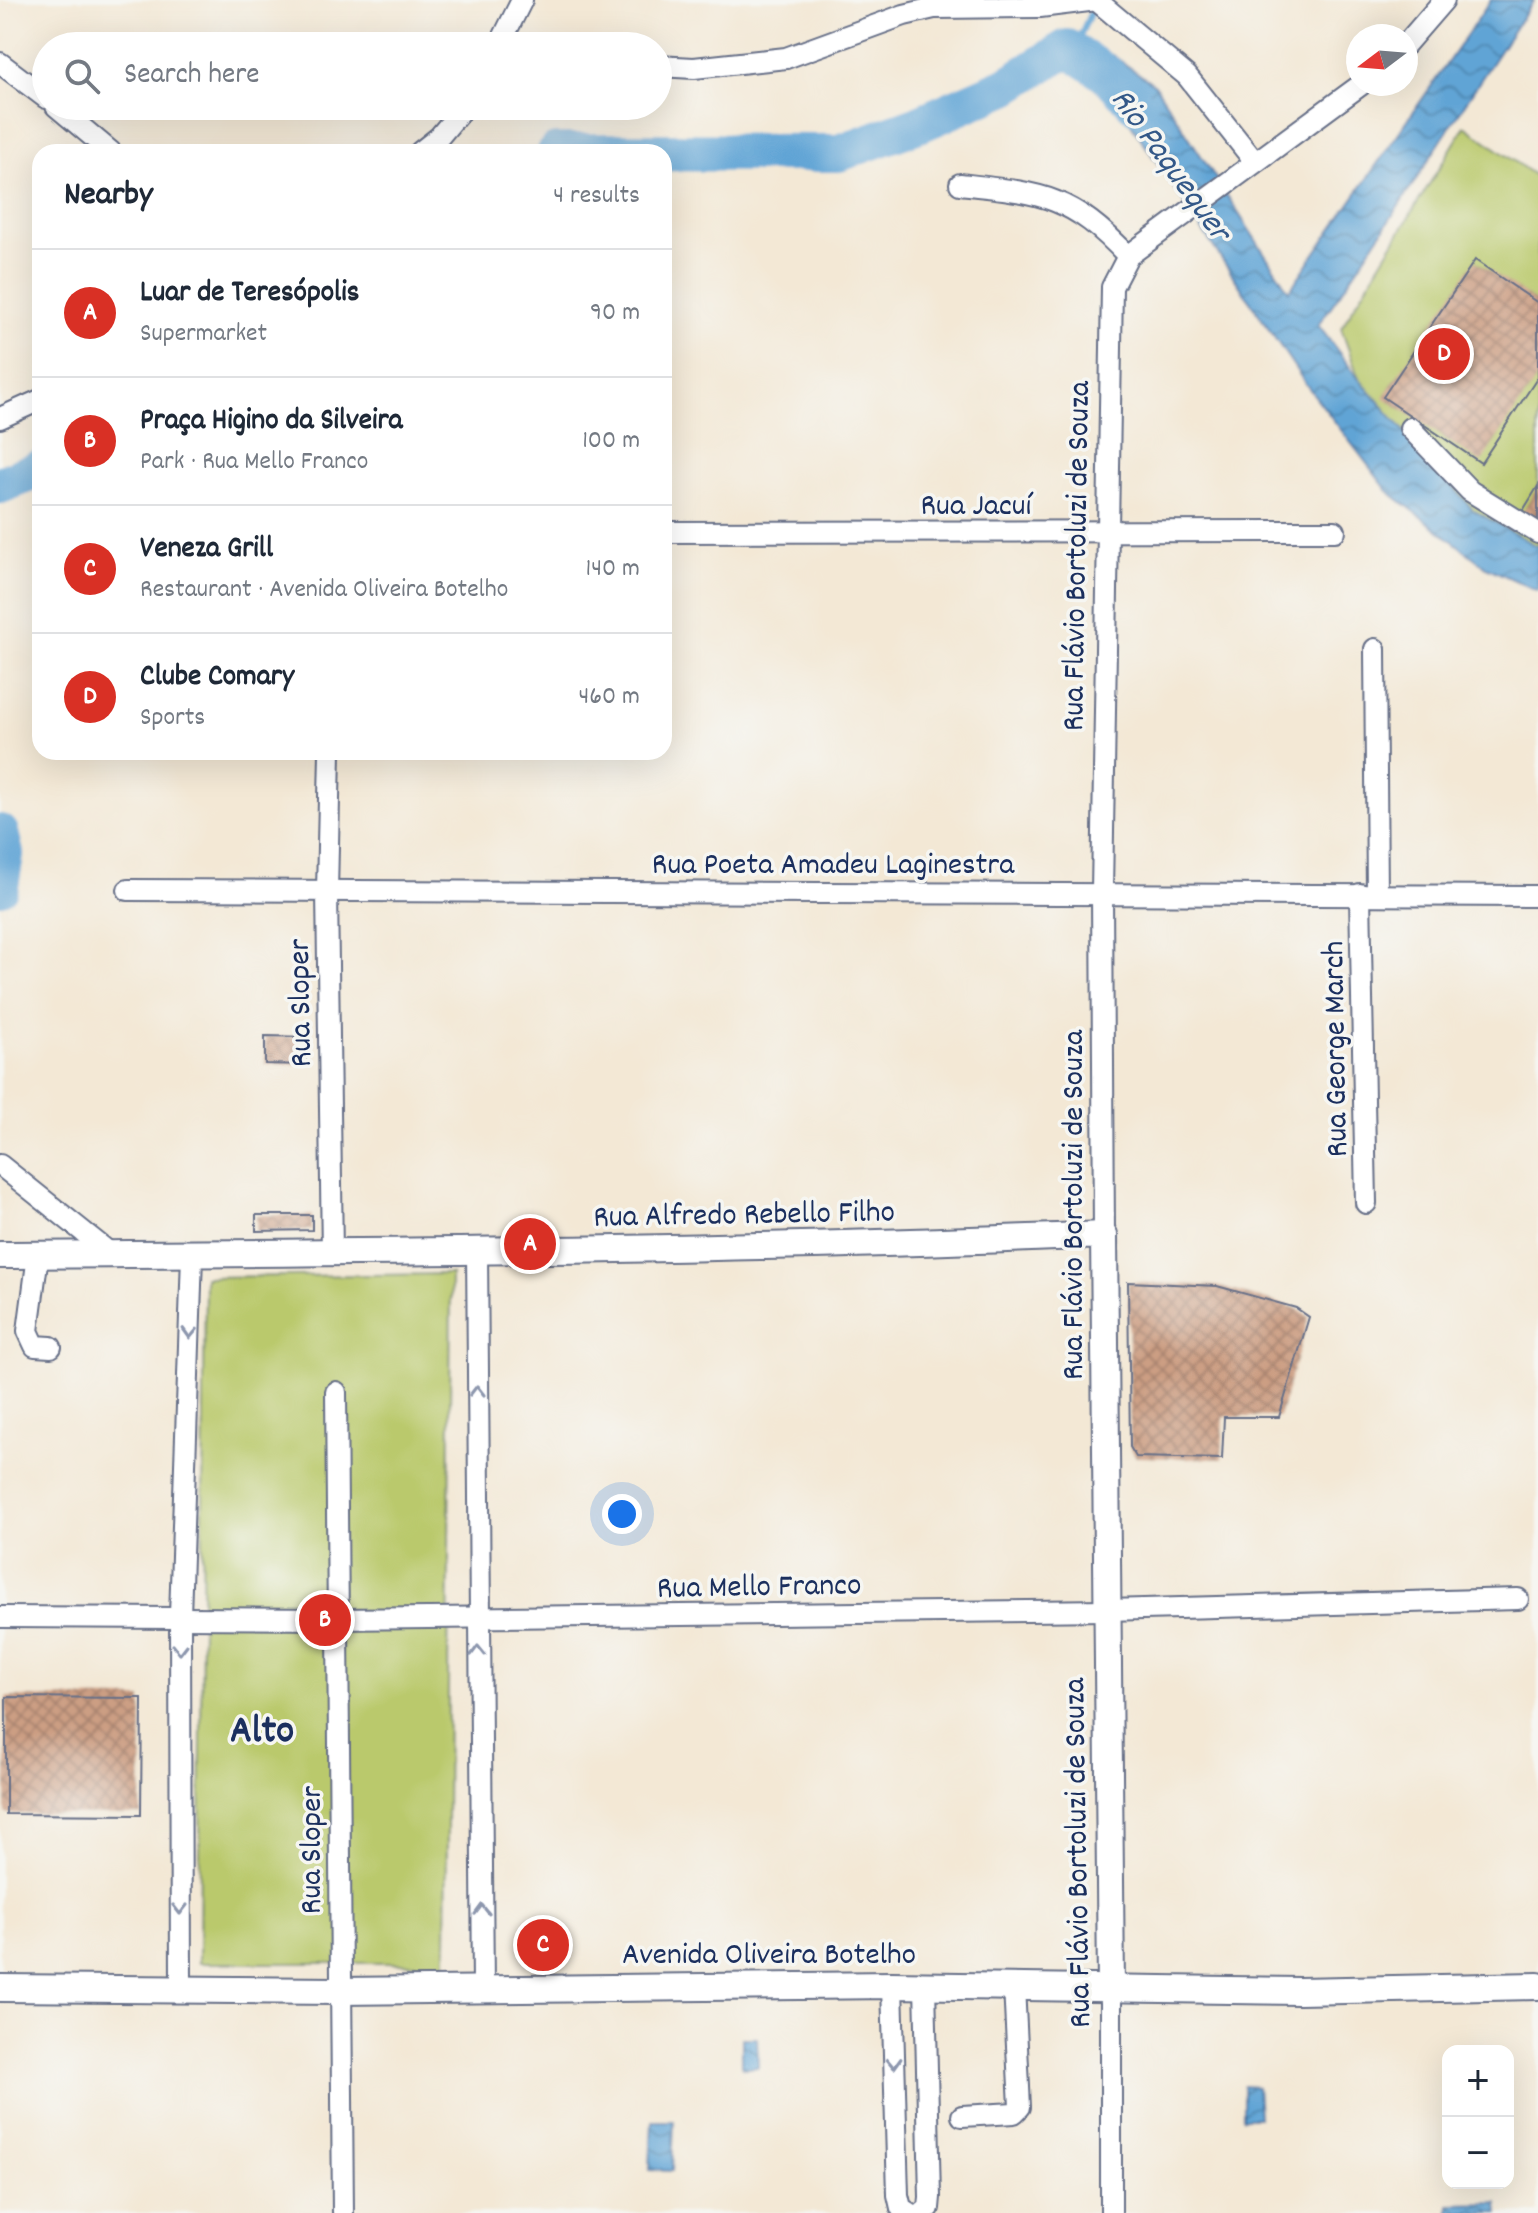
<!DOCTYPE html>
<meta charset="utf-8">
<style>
body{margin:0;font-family:Dekko,sans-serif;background:#f2f2f3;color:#1f2937}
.controls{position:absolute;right:24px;bottom:24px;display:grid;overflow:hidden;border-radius:16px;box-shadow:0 8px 32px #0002}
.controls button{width:72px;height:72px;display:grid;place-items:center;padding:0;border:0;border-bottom:2px solid #e0e1e3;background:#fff;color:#1f2937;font:40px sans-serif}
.compass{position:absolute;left:1346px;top:24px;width:72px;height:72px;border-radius:50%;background:#fff;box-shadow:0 8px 32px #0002;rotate:254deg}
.you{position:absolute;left:622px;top:1514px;width:28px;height:28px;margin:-20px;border:6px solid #fff;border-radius:50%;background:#1a73e8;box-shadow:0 0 0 12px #1a73e833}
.badge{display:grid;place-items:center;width:52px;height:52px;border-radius:50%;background:#d93025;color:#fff;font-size:26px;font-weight:700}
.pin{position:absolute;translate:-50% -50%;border:4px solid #fff;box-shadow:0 2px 8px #0006}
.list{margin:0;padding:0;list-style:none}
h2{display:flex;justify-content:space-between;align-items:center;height:104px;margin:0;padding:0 32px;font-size:34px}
h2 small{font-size:26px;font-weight:400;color:#747a83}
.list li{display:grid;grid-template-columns:52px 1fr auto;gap:24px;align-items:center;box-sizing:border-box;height:128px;padding:0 32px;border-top:2px solid #e0e1e3}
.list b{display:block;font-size:30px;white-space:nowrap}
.list p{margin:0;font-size:26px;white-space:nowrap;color:#747a83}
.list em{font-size:26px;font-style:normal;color:#747a83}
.icon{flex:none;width:44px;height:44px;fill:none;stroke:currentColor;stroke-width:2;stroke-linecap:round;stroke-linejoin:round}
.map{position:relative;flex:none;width:1538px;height:2213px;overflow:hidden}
.search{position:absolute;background:#fff;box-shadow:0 8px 32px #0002;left:32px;top:32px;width:640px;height:88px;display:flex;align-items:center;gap:20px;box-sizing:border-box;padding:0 28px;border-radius:44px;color:#747a83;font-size:30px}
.panel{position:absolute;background:#fff;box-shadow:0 8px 32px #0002;left:32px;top:144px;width:640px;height:616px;border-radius:24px}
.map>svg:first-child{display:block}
</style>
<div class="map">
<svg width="1538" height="2213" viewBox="0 0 1538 2213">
<defs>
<pattern id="water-waves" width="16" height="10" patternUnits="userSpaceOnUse" patternTransform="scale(2)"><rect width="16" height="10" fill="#60a4d5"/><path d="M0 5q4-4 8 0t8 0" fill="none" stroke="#4e86b0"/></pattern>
<pattern id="building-cross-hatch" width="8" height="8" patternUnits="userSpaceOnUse" patternTransform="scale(2)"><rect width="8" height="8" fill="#cc9e83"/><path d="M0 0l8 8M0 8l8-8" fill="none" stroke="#a5816e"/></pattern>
</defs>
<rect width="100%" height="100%" fill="#f6f6f2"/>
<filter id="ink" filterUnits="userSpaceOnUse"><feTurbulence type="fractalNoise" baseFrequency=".0125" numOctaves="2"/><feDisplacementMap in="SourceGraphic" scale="16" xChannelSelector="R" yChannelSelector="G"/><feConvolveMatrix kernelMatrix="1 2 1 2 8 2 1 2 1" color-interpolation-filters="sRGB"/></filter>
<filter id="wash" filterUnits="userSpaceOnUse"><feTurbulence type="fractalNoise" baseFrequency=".006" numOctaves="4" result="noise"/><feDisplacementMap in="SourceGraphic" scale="32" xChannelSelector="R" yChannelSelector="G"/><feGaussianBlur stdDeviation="1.8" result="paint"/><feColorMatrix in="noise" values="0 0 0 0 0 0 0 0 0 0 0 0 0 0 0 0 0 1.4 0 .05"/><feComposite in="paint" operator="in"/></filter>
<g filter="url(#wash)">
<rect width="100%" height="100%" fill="#f3e8d5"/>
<g fill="#bac96c" stroke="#6a7c65" stroke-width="2">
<polygon points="1465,126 1538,178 1538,547 1473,510 1359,379 1341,328"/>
<polygon points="451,1274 446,1963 199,1963 205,1277"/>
</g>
<g fill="url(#water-waves)" stroke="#3e6a9a" stroke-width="2">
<path d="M1491,0H1534C1460,107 1394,219 1318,325L1359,379L1473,510L1538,547V591L1486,567L1388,491L1305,383L1127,118L1090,83L1112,55L1155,85L1289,291Z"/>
<polygon points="742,2038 757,2038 758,2067 742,2068"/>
<polygon points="1243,2086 1257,2087 1259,2118 1243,2118"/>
<polygon points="652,2121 674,2121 672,2171 650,2170"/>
<polygon points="1498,2203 1499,2213 1449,2213 1449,2204"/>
</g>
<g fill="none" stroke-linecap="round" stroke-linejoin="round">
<polyline stroke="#60a4d5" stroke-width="6" points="1067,48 1079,38 1095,3"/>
<g stroke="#60a4d5" stroke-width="38">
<polyline points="556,152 839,153 919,124 1006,86 1067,48 1107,74 1138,107"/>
<polyline points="0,485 40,469"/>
<polyline points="0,833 5,854 0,886"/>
</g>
</g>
<g id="blocks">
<g fill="url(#building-cross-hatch)">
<polygon points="1475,260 1538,303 1538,377 1481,463 1383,397"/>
<polygon points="1538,486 1538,524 1521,514"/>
<polygon points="265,1036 308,1037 307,1065 265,1064"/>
<polygon points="256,1215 312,1215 312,1230 256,1231"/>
<polygon points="1128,1282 1217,1286 1296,1308 1309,1317 1279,1417 1224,1417 1222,1459 1136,1457 1130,1447"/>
<polygon points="6,1697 142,1698 141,1815 6,1814"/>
</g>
</g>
</g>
<g filter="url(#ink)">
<use href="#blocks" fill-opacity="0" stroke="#677088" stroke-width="2"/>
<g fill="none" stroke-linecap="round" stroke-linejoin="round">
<defs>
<g id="minor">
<polyline points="1096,0 1187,76 1255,162"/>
<polyline points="1406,44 1444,0"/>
<polyline points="499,46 522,0"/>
<polyline points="0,63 46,98"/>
<polyline points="658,66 694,68 786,58 904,15 934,8 1040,7 1097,0"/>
<polyline points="56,106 111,152"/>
<polyline points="420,152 439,137 465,106"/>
<path d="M960,184C1040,193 1070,194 1128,256"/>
<polyline points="0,418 40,400"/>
<polyline points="1410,428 1470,491 1538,533"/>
<polyline points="664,532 1335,531"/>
<polyline points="1375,649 1377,895"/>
<polyline points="330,752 327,892 332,1254"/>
<polyline points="128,890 1538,896"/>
<polyline points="1360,894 1366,1203"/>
<polyline points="0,1165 111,1254"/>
<polyline points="1104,1235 1102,892 1112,287 1128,256 1362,84"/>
<polyline points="477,1249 483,1988"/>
<polyline points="38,1255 28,1331 35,1346 51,1347"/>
<polyline points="336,1392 343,2213"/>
<polyline points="0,1617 338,1619 1107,1610 1518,1599"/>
<polyline points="892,1985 898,2195 901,2208 909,2213"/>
<polyline points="181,1989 180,1616 192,1255"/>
<polyline points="962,2116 1014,2113 1020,2107 1014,1986"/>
<polyline points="923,2213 929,2208 930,2197 925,1985"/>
<polyline points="1111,2213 1111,1988"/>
</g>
<g id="major">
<path d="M0,1255C368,1252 736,1251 1104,1235L1111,1988"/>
<polyline points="0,1988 339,1991 892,1985 1299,1991 1538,1986"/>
</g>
</defs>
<use href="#minor" stroke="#677088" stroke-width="24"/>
<use href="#major" stroke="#677088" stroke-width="30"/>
<use href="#minor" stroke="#fff" stroke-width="20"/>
<use href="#major" stroke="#fff" stroke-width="26"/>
</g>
<defs><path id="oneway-chevron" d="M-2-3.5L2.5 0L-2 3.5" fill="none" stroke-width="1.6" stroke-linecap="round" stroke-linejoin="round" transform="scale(2)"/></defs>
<g stroke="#8d97ae">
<use href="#oneway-chevron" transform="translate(190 1333) rotate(92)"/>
<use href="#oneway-chevron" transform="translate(477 1391) rotate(-90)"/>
<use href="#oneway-chevron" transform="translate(180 1649) rotate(90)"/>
<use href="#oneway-chevron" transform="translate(478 1651) rotate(-91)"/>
<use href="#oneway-chevron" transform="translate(180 1909) rotate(90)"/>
<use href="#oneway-chevron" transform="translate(482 1910) rotate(-91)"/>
<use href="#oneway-chevron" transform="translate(894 2063) rotate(88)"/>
</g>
</g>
<g text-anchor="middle" stroke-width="7" stroke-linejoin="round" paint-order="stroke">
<g font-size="32" fill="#1b2f5e" stroke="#f6f6f2">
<text x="976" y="514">Rua Jacuí</text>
<text transform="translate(1074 556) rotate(-89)" y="11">Rua Flávio Bortoluzi de Souza</text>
<text x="833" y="873">Rua Poeta Amadeu Laginestra</text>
<text transform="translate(298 1003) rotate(-91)" y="11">Rua Sloper</text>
<text transform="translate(1333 1049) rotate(-91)" y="11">Rua George March</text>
<text transform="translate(1071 1205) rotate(-90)" y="11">Rua Flávio Bortoluzi de Souza</text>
<text transform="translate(744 1212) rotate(-1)" y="11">Rua Alfredo Rebello Filho</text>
<text transform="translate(759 1584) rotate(-1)" y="11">Rua Mello Franco</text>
<text transform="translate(309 1850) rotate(-90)" y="11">Rua Sloper</text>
<text transform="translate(1075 1853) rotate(-91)" y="11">Rua Flávio Bortoluzi de Souza</text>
<text x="769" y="1963">Avenida Oliveira Botelho</text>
</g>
<g font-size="34" font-style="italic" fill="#335888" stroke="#f6f6f2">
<text transform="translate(1173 163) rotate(54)" y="12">Rio Paquequer</text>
</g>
<g font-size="40" font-weight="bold" fill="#1b2f5e" stroke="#f6f6f2">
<text x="262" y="1741">Alto</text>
</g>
</g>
</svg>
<div class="controls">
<button>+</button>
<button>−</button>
</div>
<svg class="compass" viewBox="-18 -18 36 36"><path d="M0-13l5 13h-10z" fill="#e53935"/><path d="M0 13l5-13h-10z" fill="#747a83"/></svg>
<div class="you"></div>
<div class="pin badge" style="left:530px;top:1244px">A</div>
<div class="pin badge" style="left:325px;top:1620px">B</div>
<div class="pin badge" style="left:543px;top:1945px">C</div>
<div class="pin badge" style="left:1444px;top:354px">D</div>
<div class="search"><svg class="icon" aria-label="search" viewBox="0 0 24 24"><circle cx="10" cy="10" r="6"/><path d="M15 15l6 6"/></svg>Search here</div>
<section class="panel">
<h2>Nearby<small>4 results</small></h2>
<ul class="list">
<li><span class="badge">A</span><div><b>Luar de Teresópolis</b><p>Supermarket</p></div><em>90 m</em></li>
<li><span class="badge">B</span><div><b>Praça Higino da Silveira</b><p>Park · Rua Mello Franco</p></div><em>100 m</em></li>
<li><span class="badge">C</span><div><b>Veneza Grill</b><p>Restaurant · Avenida Oliveira Botelho</p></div><em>140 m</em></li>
<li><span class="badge">D</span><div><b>Clube Comary</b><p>Sports</p></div><em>460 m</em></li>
</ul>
</section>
</div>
